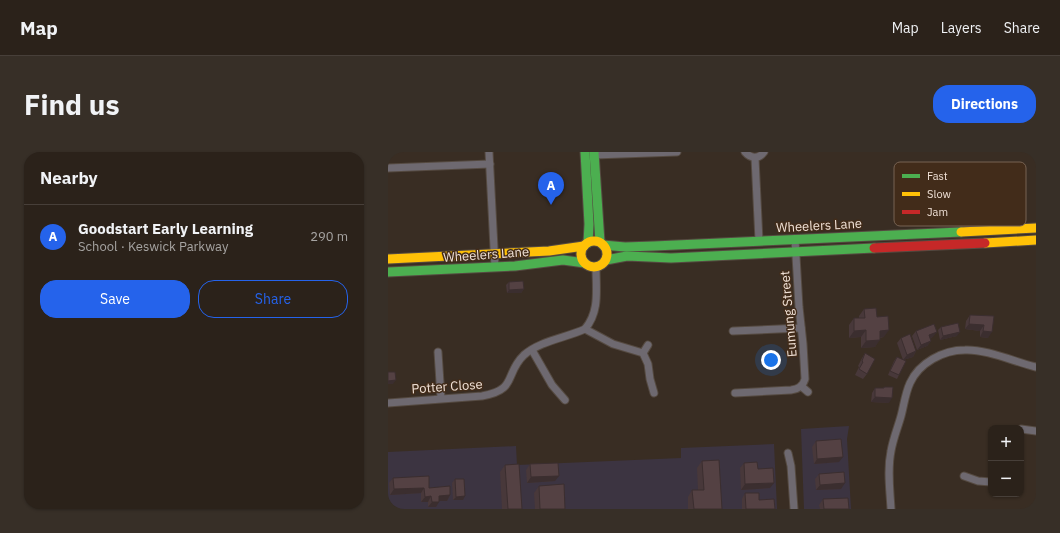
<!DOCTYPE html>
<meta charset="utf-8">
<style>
body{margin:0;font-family:"IBM Plex Sans",sans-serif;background:#372f27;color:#f1f3f6}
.controls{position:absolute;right:12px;bottom:12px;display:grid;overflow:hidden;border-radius:8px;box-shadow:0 1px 3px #0004}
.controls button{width:36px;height:36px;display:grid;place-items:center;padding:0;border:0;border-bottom:1px solid #473f39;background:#2b221a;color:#f1f3f6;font:20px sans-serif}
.you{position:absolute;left:383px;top:208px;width:14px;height:14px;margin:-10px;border:3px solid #fff;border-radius:50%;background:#1a73e8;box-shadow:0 0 0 6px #1a73e833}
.badge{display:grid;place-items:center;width:26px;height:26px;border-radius:50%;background:#2563eb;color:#fff;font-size:13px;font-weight:700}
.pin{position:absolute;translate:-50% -33px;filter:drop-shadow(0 1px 2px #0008)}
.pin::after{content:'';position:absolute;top:21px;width:14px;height:12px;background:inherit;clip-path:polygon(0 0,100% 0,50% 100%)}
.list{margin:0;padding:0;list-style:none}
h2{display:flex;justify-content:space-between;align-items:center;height:52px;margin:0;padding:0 16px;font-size:17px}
h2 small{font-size:13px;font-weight:400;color:#a6a4a2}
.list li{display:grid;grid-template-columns:26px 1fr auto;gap:12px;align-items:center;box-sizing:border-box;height:64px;padding:0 16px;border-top:1px solid #473f39}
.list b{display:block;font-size:15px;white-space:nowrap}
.list p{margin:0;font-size:13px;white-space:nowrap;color:#a6a4a2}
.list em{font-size:13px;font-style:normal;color:#a6a4a2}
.actions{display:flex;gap:8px;padding:12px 16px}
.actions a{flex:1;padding:9px 0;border:1px solid #2563eb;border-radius:16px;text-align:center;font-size:14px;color:#2563eb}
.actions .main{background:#2563eb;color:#fff}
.map{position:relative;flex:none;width:648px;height:357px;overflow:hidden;border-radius:16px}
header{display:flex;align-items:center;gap:24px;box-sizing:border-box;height:56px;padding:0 20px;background:#2b221a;border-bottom:1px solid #473f39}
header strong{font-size:19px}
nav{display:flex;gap:22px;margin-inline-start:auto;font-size:14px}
.intro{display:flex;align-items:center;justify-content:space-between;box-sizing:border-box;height:96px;padding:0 24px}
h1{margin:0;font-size:28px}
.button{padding:10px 18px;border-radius:16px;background:#2563eb;color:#fff;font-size:14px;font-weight:700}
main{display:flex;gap:24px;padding:0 24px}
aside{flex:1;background:#2b221a;border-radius:16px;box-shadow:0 1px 3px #0004}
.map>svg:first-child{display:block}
</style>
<header>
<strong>Map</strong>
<nav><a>Map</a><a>Layers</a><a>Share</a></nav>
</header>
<div class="intro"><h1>Find us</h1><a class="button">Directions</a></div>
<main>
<aside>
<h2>Nearby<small></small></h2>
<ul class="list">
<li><span class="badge">A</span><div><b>Goodstart Early Learning</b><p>School · Keswick Parkway</p></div><em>290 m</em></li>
</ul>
<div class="actions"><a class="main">Save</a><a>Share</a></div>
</aside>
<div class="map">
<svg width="648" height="357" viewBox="0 0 648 357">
<rect width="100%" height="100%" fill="#392d23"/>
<g fill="#3c3441">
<polygon points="461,274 459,287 463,357 416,357 413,277"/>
<polygon points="386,292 389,357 0,357 0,300 128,294 129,313 293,306 293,296"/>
</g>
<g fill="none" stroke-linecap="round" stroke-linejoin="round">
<defs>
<g id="street">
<polyline points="101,0 107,115"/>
<path d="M357,0C363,7 371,7 376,0"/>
<polyline points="206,3 289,0"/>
<polyline points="367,6 371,89"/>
<polyline points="0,16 102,12"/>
<polyline points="197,177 225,192 255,201 260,212 262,227 266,241"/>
<polyline points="345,179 413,176"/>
<polyline points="144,198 164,233 177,248"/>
<polyline points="50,200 53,246"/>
<polyline points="255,201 260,193"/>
<polyline points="413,234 420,240"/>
<path d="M347,241L403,238C411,237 415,234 417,227L415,192L411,155L407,87"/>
<path d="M0,251L94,244C130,238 116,222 136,203C152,189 177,186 197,177C212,159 208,138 208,115"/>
<polyline points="633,277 648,279"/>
<polyline points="400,301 403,314 406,357"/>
<polyline points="576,324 590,329 603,330"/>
<path d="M503,357C502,338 499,318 503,299C505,287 510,275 513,264C516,253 517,242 522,231C531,211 555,198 577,198C598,197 627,210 648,215"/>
</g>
<g id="fast">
<polyline points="197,0 201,72 200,91"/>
<polyline points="206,0 212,90"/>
<polyline points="215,93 237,95 266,94 573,80"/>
<polyline points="218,108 239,104 283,106 486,96"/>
<polyline points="0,120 127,114 175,108 197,111"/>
</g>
<g id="slow">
<polyline points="573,80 648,76"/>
<circle cx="206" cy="102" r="13"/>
<polyline points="597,91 648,88"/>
<polyline points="0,107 161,99 196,94"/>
</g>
<polyline id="jam" points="486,96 597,91"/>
</defs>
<use href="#street" stroke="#554a41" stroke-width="9"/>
<use href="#fast" stroke="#554a41" stroke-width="11"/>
<use href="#slow" stroke="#554a41" stroke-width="11"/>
<use href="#jam" stroke="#554a41" stroke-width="11"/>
<use href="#street" stroke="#6e6970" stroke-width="7"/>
<use href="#fast" stroke="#4caf50" stroke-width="9"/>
<use href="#slow" stroke="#ffc107" stroke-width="9"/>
<use href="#jam" stroke="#c62828" stroke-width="9"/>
</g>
<g fill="#48383a">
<polygon points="121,130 136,137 133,141 119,141 118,133"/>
<polygon points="476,157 489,165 496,185 492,186 487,195 473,196 473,185 461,186 461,173 466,166 471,166 471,164"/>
<polygon points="582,163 606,164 600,186 592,185 592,179 577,177 578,169"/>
<polygon points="553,175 569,184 552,188 550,178"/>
<polygon points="528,179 545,185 542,186 543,189 539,194 529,198 524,184"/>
<polygon points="513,186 528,199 525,205 515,208 509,191"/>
<polygon points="477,201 479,222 475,227 467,223 471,215 470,214 474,206"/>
<polygon points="509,205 511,223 509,227 500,223 506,209"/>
<polygon points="496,235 501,251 483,250 484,241 487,236 495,236"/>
<polygon points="428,289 451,310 426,312 424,295"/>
<polygon points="314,309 334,357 300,357 300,345 304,338 310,338 309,316"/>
<polygon points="356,311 370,317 382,336 353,338 352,316"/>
<polygon points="142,312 167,329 139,331 138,318"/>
<polygon points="117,313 134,357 114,357 112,320"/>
<polygon points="431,322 453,337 428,338 427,327"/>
<polygon points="5,326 41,336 62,343 59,349 51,349 48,355 40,355 40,350 33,350 33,341 2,343 1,331"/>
<polygon points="67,327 75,348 65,348 64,331"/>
<polygon points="151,334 177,357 147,357 146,341"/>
<polygon points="357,341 371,348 387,357 354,357 354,347"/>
<polygon points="435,347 461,357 432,357 431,353"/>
</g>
<g fill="#3b2e2f">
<polygon points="136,137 133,141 119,141 121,138"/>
<polygon points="581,172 596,173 592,179 577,177"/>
<polygon points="478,178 473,185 461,186 466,179"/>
<polygon points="501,178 496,185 487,186 492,179"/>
<polygon points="595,179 604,180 600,186 592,185"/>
<polygon points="549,180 545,185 537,188 541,183"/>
<polygon points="572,180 569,184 552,188 555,184"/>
<polygon points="492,188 487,195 473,196 478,189"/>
<polygon points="543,189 539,194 529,198 533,193"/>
<polygon points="528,199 525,205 515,208 519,203"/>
<polygon points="8,228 5,232 0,232 0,229"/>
<polygon points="487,245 504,246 501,251 483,250"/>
<polygon points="455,305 451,310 426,312 429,307"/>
<polygon points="171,324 167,329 139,331 143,325"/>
<polygon points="386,331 382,336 353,338 357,332"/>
<polygon points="457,331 453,337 428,338 432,333"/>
<polygon points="36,336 33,341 2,343 6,337"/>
<polygon points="62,343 59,349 47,349 51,344"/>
<polygon points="43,344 40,350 33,350 37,345"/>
<polygon points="77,344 75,348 65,348 68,345"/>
<polygon points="44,350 51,350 48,355 40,355"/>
</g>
<g fill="#544143" stroke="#3b2e2f">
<polygon points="135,129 136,137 121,138 121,130"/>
<polygon points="488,156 489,165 500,164 501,178 492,179 492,188 478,189 478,178 466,179 466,166 477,166 476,157"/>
<polygon points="582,163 606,164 604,180 595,179 596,173 581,172"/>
<polygon points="570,171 572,180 555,184 553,175"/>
<polygon points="546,172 549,180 541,183 543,189 533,193 528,179"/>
<polygon points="522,182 528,199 519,203 513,186"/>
<polygon points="477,201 487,207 479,222 471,217 475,210 474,209"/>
<polygon points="509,205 518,209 511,223 502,219"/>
<polygon points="0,220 7,220 8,228 0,229"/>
<polygon points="496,235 505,235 504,246 487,245 487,236 496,236"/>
<polygon points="453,287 455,305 429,307 428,289"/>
<polygon points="331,308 334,357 306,357 304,338 316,338 314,309"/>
<polygon points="369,310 370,317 385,316 386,331 357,332 356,311"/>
<polygon points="170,311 171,324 143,325 142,312"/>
<polygon points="131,312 134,357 120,357 117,313"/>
<polygon points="456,320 457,331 432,333 431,322"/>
<polygon points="41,324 41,336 62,334 62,343 51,344 51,350 44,350 43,344 37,345 36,336 6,337 5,326"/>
<polygon points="67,327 76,327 77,344 68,345"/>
<polygon points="176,332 177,357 152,357 151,334"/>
<polygon points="357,341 371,341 371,348 386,347 387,357 358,357"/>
<polygon points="460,346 461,357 436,357 435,347"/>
</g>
<g text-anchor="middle" stroke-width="3" stroke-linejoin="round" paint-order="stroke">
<g font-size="13" fill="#f1e2d7" stroke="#422c1a">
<text transform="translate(431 73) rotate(-3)" y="5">Wheelers Lane</text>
<text transform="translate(98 102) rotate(-4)" y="5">Wheelers Lane</text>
<text transform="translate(400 162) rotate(-95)" y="5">Eumung Street</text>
<text transform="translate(59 234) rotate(-4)" y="5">Potter Close</text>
</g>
</g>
<rect x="506" y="10" width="132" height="64" rx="6" fill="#422c1a" stroke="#776353" stroke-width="1"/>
<rect x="514" y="22" width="18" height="4" fill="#4caf50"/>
<rect x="514" y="40" width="18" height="4" fill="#ffc107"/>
<rect x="514" y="58" width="18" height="4" fill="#c62828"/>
<g font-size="11" fill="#f1e2d7">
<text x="539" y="28">Fast</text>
<text x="539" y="46">Slow</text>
<text x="539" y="64">Jam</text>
</g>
</svg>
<div class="controls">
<button>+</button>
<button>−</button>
</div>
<div class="you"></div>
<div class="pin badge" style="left:163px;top:53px">A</div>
</div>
</main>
